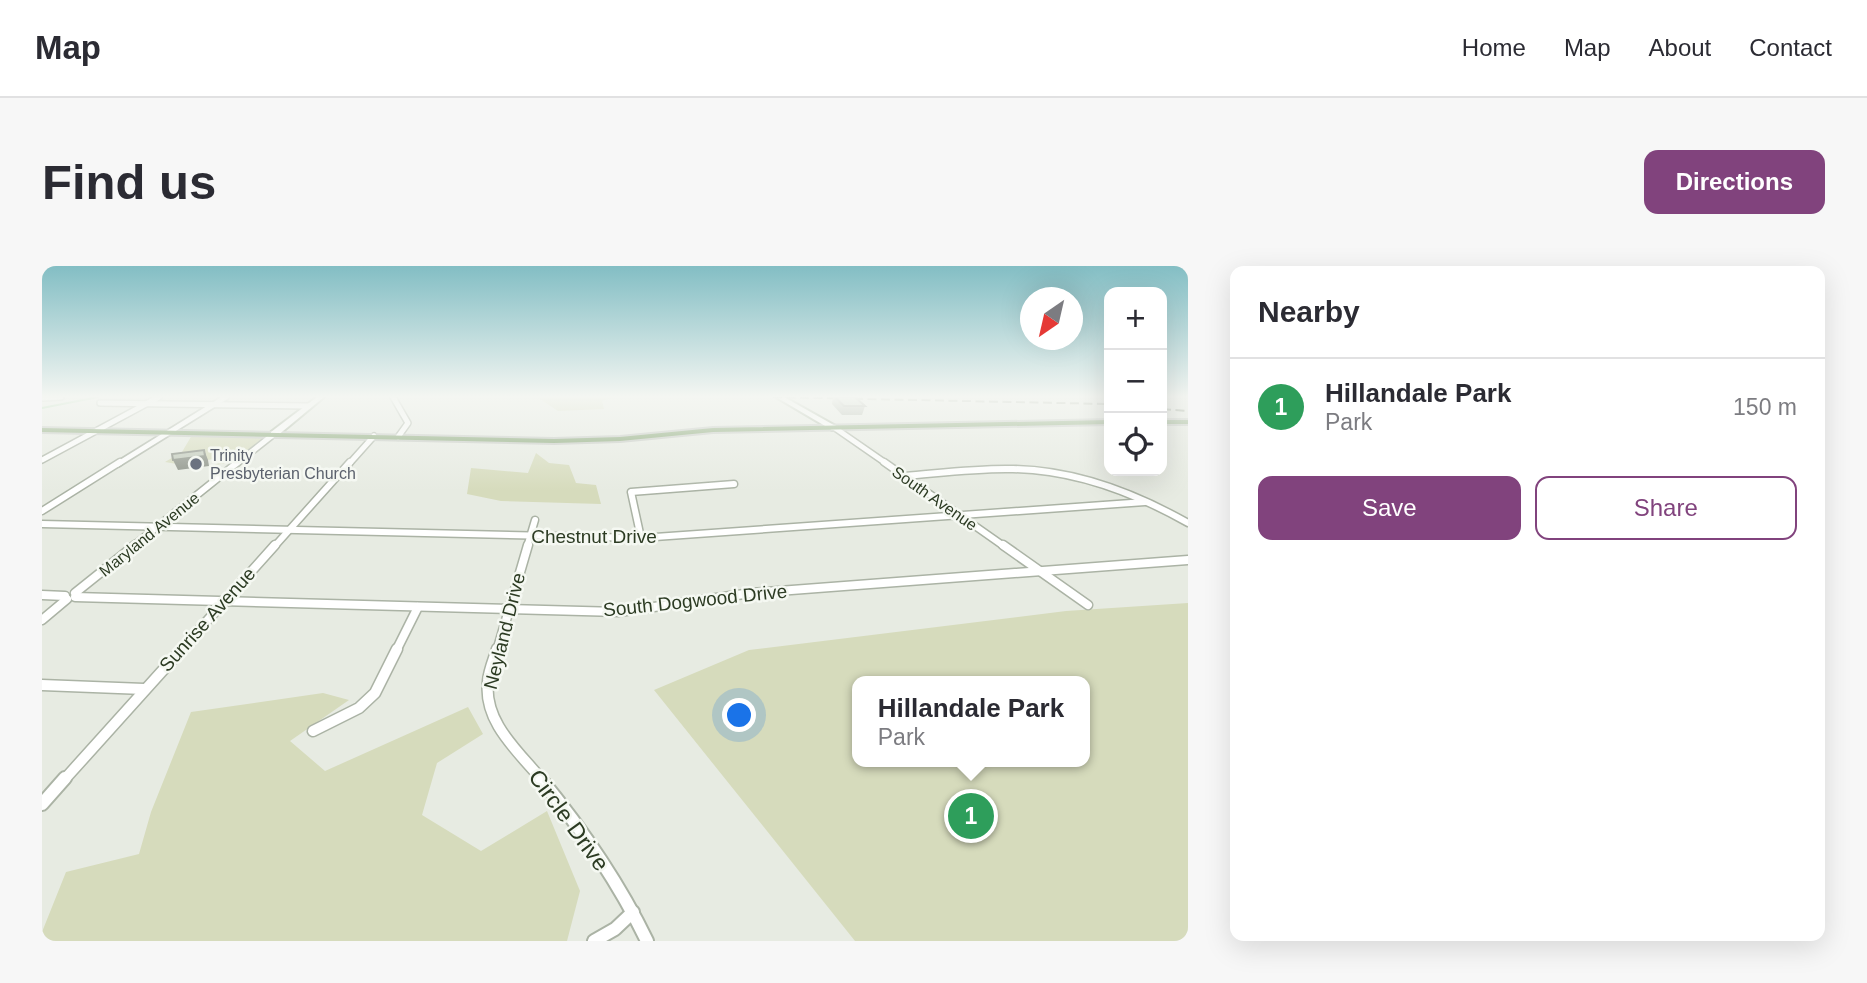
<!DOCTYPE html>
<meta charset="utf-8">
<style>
body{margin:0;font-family:Helvetica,sans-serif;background:#f7f7f7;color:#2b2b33}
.controls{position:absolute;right:21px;top:21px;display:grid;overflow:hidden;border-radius:14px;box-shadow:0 7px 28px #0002}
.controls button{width:63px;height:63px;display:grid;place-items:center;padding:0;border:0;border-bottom:2px solid #e1e1e2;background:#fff;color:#2b2b33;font:35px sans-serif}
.compass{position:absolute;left:978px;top:21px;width:63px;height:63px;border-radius:50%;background:#fff;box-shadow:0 7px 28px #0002;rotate:214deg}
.you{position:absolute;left:698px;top:450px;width:24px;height:24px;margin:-18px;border:5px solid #fff;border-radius:50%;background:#1a73e8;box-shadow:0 0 0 10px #1a73e833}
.badge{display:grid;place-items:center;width:46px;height:46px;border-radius:50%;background:#81437d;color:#fff;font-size:23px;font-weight:700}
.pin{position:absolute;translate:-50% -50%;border:4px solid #fff;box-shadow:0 2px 7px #0006}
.popup{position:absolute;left:810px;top:410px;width:238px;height:91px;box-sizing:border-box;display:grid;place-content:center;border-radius:14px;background:#fff;filter:drop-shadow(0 2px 5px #0005);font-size:23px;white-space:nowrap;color:#7c7c81}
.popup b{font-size:26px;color:#2b2b33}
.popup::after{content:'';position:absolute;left:50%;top:100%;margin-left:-14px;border:14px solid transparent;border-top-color:#fff}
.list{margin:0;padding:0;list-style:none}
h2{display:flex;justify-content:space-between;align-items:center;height:91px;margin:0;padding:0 28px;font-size:30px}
h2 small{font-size:23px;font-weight:400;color:#7c7c81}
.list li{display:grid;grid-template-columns:46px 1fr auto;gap:21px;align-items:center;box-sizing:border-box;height:98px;padding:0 28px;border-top:2px solid #e1e1e2}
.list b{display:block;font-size:26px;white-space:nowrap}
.list p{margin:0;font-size:23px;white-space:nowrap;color:#7c7c81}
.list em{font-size:23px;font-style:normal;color:#7c7c81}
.actions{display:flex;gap:14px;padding:21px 28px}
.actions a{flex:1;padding:16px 0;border:2px solid #81437d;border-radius:14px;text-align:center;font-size:24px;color:#81437d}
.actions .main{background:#81437d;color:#fff}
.icon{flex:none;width:38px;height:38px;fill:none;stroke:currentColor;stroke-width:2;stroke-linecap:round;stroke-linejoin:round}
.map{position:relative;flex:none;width:1146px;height:675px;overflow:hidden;border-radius:14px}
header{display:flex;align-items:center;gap:42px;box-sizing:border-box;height:98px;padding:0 35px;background:#fff;border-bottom:2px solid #e1e1e2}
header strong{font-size:33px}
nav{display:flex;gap:38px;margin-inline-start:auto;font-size:24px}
.intro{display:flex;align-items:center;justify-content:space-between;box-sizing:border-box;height:168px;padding:0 42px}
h1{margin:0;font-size:49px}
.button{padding:18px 32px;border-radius:14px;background:#81437d;color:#fff;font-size:24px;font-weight:700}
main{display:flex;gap:42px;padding:0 42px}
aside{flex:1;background:#fff;border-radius:14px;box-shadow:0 7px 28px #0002}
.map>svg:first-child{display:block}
</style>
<header>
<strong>Map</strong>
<nav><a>Home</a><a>Map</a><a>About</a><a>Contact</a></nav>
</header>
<div class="intro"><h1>Find us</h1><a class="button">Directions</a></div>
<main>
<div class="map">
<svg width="1146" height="675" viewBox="0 0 1146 675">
<rect width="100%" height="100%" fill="#e7ebe2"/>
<g fill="#d6dbbc" fill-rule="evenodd">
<polygon points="495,131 573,131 560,135 562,143 516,145"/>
<polygon points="150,169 218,171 221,172 193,195 169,200 181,196 180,192 135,198 123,196 140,186"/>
<polygon points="494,187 507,197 527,199 534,217 554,219 559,238 459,235 425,228 429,202 486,207"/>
<path d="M1146,337V675H813L612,424L707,384L1024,345ZM815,415H1043V496H815Z"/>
<polygon points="281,427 307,434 248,475 283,505 426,441 441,468 395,497 380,549 439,585 505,545 538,625 525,675 0,675 0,666 24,606 97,588 109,546 149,446"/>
</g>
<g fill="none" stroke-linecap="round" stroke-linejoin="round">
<polyline stroke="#8ccd8f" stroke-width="2" points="0,142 56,131"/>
<defs>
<g id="street-far4">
<polyline points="351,131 366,157 356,171"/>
<polyline points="0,132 19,131"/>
<polyline points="58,137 267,140"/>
<polyline points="793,162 845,198"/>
<polyline points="0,194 117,131"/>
<polyline points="76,198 184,131"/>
<polyline points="194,198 232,168"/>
<polyline points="307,198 332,170"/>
</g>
<g id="street-far3">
<polyline points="842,196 963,281"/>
<path d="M863,210C899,207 935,202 971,203C1033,204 1093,227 1146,257"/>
<polyline points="0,245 78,196"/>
<polyline points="0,258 599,272 1103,236"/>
<polyline points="599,272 589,226 692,218"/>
<polyline points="90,281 196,196"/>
<polyline points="232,281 308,196"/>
<polyline points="485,281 493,254"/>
</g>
<g id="street-far2">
<polyline points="961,279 1046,339"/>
<polyline points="33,327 93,279"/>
<polyline points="0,329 23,330"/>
<polyline points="33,331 577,346 709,327 1146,294"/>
<polyline points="0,354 25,333"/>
<polyline points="138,385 233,279"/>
<polyline points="354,385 376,341"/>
<polyline points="455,385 486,279"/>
</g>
<g id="street-far1">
<path d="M455,383C452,393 447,404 446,415C441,456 476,485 500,514"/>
<polyline points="0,419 102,423"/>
<polyline points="271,465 317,442 333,427 355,383"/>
<polyline points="22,514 140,383"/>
</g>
<g id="street">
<path d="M498,512C539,562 577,617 605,675"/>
<polyline points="0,538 23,512"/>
<polyline points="552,675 573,663 591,646"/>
</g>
<g id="secondary">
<polygon points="275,131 282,131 235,170 229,170 229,166"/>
<polygon points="734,131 742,131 797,162 790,164"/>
</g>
<g id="primary">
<polygon points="1067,154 1067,158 671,166 578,175 512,177 0,166 0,162 512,173 578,171 671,162"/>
<rect x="1120" y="154" width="26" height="4"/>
</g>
</defs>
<use href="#street-far4" stroke="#abb3a5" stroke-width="8"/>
<use href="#street-far3" stroke="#abb3a5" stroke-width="9"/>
<use href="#street-far2" stroke="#abb3a5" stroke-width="11"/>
<use href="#street-far1" stroke="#abb3a5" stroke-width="13"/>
<use href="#street" stroke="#abb3a5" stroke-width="16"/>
<use href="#secondary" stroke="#aab6a1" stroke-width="4"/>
<use href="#primary" stroke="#c4c8c1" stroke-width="4"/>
<use href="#street-far4" stroke="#fff" stroke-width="5"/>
<use href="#street-far3" stroke="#fff" stroke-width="6"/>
<use href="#street-far2" stroke="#fff" stroke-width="8"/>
<use href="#street-far1" stroke="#fff" stroke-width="10"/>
<use href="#street" stroke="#fff" stroke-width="12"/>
<use href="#secondary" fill="#fff" fill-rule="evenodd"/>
<use href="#primary" fill="#7c9e69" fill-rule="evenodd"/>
<g stroke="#67765d" stroke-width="2" stroke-dasharray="9 4.5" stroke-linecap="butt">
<polyline points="731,131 1067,138"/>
<polyline points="1120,143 1146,145"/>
</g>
</g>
<polygon fill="#a6ada0" points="791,131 813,131 823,140 820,149 800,149 790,138"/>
<polygon fill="#878d82" points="162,184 166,194 167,200 136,204 131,194"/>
<g fill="#c1c9ba" stroke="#878d82" stroke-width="2">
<polygon points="793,131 813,131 823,140 802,140"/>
<polygon points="162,184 163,190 131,194 130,188"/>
</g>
<linearGradient id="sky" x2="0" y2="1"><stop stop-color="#83bec4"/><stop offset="0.58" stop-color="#f4f6f2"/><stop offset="1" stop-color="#f4f6f2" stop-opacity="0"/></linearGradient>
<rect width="1146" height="225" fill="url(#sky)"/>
<circle fill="#6b7280" stroke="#f5f8f2" stroke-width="2.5" cx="154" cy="198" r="7"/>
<g text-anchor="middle" stroke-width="5" stroke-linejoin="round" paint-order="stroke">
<g font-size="16" fill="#5b616d" stroke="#f5f8f2" text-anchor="start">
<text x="168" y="195">Trinity<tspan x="168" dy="18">Presbyterian Church</tspan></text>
</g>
<g font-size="16" fill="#2c3b23" stroke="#f5f8f2">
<text transform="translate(893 232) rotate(35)" y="6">South Avenue</text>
<text transform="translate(107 268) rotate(-39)" y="6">Maryland Avenue</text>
</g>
<g font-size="19" fill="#2c3b23" stroke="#f5f8f2">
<text x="552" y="277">Chestnut Drive</text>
<text transform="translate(653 334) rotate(-6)" y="7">South Dogwood Drive</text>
<text transform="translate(165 353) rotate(-48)" y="7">Sunrise Avenue</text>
<text transform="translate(462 365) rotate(-76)" y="7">Neyland Drive</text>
</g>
<g font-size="23" fill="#2c3b23" stroke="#f5f8f2">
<text transform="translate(527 554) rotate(54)" y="8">Circle Drive</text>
</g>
</g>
</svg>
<div class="controls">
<button>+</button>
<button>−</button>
<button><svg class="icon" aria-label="locate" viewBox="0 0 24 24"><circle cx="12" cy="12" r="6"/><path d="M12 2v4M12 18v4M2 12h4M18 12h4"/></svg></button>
</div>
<svg class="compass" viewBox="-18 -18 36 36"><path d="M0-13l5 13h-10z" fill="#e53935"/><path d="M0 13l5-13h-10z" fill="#7c7c81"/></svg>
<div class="you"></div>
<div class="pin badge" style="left:929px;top:550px;background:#2e9e5b">1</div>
<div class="popup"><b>Hillandale Park</b>Park</div>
</div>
<aside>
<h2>Nearby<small></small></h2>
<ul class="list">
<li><span class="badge" style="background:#2e9e5b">1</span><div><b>Hillandale Park</b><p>Park</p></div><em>150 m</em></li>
</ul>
<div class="actions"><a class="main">Save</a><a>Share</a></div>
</aside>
</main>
